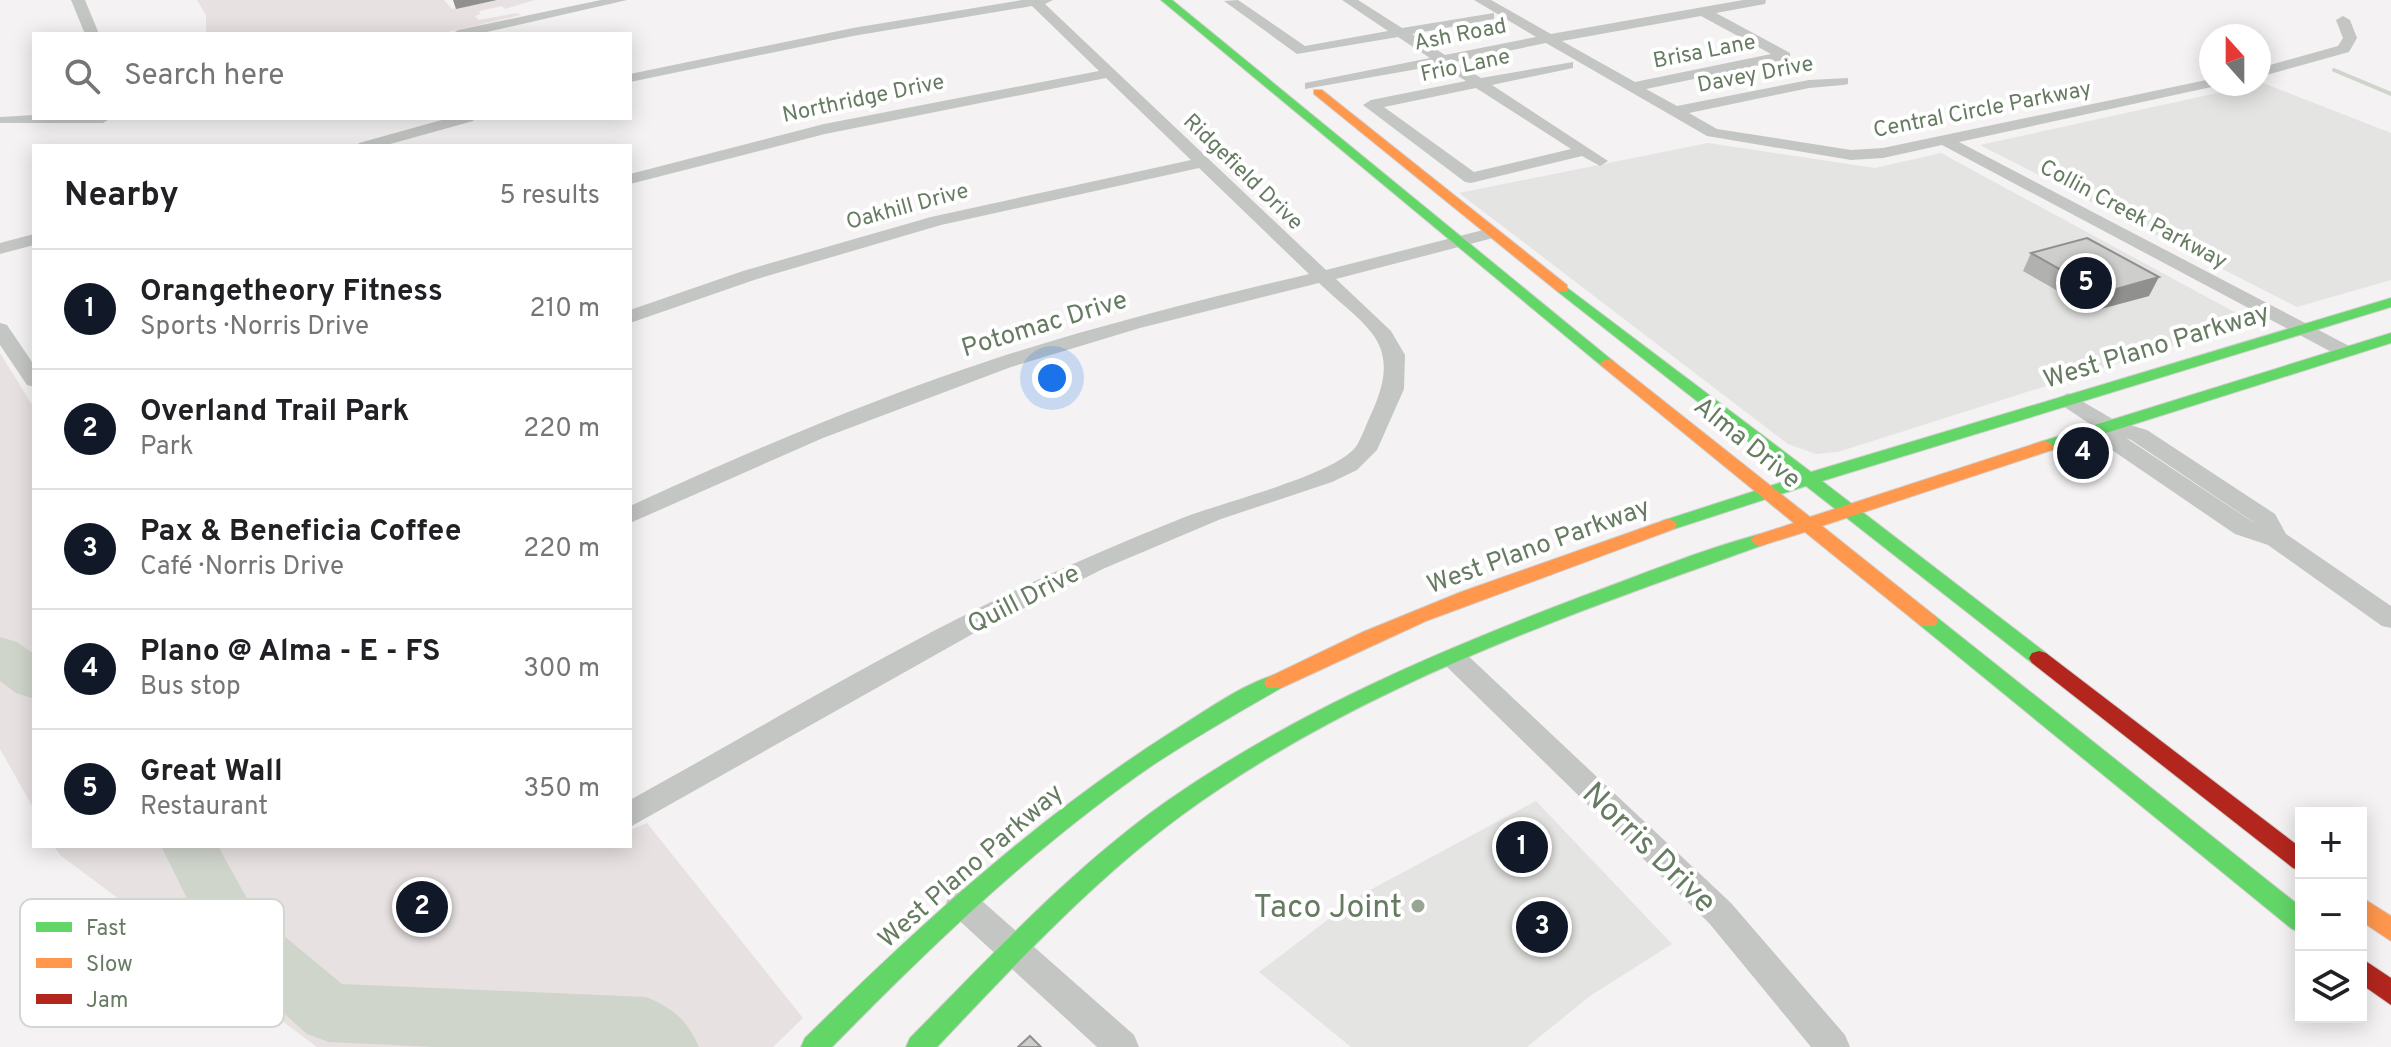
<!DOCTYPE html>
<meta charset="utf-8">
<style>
body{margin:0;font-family:Overpass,sans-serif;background:#f6f6f6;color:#202124}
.controls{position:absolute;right:24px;bottom:24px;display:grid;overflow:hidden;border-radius:0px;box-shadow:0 4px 20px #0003}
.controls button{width:72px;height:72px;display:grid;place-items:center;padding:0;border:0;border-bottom:2px solid #e0e0e0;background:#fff;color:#202124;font:40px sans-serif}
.compass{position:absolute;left:2199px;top:24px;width:72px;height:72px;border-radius:50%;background:#fff;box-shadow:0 4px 20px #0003;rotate:339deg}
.you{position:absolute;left:1052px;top:378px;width:28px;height:28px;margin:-20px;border:6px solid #fff;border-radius:50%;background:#1a73e8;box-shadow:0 0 0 12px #1a73e833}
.badge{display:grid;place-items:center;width:52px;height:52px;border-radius:50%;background:#111827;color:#fff;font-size:26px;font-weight:700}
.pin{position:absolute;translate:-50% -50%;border:4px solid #fff;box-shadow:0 2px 8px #0006}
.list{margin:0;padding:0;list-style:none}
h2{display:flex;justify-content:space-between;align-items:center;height:104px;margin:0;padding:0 32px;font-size:34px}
h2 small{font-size:26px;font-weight:400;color:#757577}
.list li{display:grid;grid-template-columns:52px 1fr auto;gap:24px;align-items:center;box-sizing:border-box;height:120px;padding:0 32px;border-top:2px solid #e0e0e0}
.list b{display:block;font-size:30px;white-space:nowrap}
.list p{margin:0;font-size:26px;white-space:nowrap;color:#757577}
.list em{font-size:26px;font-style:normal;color:#757577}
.icon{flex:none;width:44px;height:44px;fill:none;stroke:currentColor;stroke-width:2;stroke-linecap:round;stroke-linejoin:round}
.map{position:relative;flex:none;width:2391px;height:1047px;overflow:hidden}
.search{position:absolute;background:#fff;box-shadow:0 4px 20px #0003;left:32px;top:32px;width:600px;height:88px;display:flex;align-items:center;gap:20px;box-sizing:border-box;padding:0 28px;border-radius:0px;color:#757577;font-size:30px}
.panel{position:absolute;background:#fff;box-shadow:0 4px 20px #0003;left:32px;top:144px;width:600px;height:704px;border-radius:0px}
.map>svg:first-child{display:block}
</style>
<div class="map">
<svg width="2391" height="1047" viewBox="0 0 2391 1047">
<rect width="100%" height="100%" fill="#f4f2f3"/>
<g fill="#e4e4e3">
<polygon points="2263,83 2391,133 2391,280 2297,307 1980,145"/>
<polygon points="1708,143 1875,168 1941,153 2251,321 1838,452 1816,454 1788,444 1459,193"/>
<polygon points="1536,801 1672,944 1590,996 1527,1047 1351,1047 1259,972 1359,896"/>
</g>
<g fill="#e7e1e1">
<polygon points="197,0 444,0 452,9 498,0 535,0 505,9 502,6 479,11 480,14 475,16 479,20 516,13 521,15 439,34 206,34 206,15"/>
<polygon points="0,353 34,408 34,809 0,749"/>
<polygon points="647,823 803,1018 773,1047 317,1047 60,855 54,846 630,846 630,830"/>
</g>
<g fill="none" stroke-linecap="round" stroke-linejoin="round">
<polyline stroke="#d0d5cc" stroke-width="4" points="2334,70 2391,94"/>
<g fill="#d0d5cc" fill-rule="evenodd">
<polygon points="0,637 17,642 34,654 34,699 16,693 0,681"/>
<path d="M161,846H218L254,911L342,984L646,997C673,1008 687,1020 699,1047H435L329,1042L307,1034L212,949Z"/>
</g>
<defs>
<g id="fast">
<polygon points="1161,0 1172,0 1613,361 1616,364 1613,367 1603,367"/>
<polygon points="1562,284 1811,472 2391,298 2391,307 1822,481 2046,653 2049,658 2046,663 2032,663 1806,486 1674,529 1662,529 1659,525 1662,521 1795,478 1557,291 1555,288"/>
<polygon points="2391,333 2391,343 2052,450 2046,451 2038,446 2040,442"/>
<path d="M1760,534L1769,540L1766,544C1565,616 1357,687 1182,815C1091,882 1014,966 937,1047H906L910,1038C991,956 1072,868 1167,801C1295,712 1438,651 1583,596C1641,575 1700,550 1760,534Z"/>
<polygon points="1928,614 1935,616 2301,907 2301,932 2292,929 1921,626 1918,621 1921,616"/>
<path d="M1274,675L1281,678L1284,683L1281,688C1239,712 1197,736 1156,763C1037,844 932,945 832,1047H801L805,1038C919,926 1037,817 1173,731C1204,712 1239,686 1274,675Z"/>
</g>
<g id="slow">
<polygon points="1314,90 1322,90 1567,285 1567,291 1557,291 1314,94"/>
<polygon points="1608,359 1613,361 1810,517 2040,442 2046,441 2054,446 2052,450 1822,526 1935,616 1938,621 1935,626 1921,626 1805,532 1760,546 1754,544 1751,540 1754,536 1794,523 1603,367 1600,364 1603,361"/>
<polygon points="1668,519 1674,521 1677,525 1674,529 1426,621 1281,688 1267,688 1264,683 1267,678 1363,632 1461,592"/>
<polygon points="2361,897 2391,916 2391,941 2361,921"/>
</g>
<g id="jam">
<polygon points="2039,651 2046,653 2301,848 2301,871 2293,868 2032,663 2029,658 2032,653"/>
<polygon points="2361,958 2391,978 2391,1005 2361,984"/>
</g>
</defs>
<use href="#fast" stroke="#d0d0cf" stroke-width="2"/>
<use href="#slow" stroke="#d0d0cf" stroke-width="2"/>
<use href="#jam" stroke="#d0d0cf" stroke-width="2"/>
<g fill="#c4c6c4" fill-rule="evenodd">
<polygon points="71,0 85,0 99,34 85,34"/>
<polygon points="601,0 627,0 478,34 451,34 458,30"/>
<path d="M1022,0H1053L1045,4L1326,270L1491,228L1500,233L1497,237L1336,279L1391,331L1405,355L1404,389L1377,450L1357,470L1332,482L1221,519L1105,568L976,632L630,827V800C739,740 847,675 959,618C1031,581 1105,549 1180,519C1218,503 1338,475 1357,445C1363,435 1367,422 1372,412C1404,341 1366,328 1319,283L1140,328L1011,367L823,438L630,523V506C750,451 872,399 997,358C1100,325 1204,299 1309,274L1199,168L941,225L757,279L630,323V310L743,271L931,217L1191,160L1106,78L825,134L630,184V174L824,124L1099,71L1032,6L853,36L630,82V74L853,28Z"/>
<path d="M1238,0L1305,46L1388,31L1342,0H1358L1402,28L1494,13V19L1412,34L1445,55L1536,37L1474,0H1491L1551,34L1743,0H1766L1765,4L1716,13L1790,53V59L1646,89L1677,106L1809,80L1848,78V84L1843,85L1809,88L1689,113L1717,129L1851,150L1883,148L2211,79V84H2218L2216,86L1959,142L2353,348L2356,352L2353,356H2339L1942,145L1883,158L1851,160L1707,136L1546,43L1455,62L1481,78L1573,62V68L1492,85L1608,161L1600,166L1582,156L1471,183L1465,182L1363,105L1371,100L1466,81L1440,65L1305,89V83L1430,58L1398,37L1297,54L1224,1ZM1701,16L1771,54L1635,82L1562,41ZM1476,88L1571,149L1474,172L1384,107Z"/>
<polygon points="2343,16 2350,20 2357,38 2349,52 2259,77 2259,68 2338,46 2343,38 2336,20"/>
<polygon points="34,115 34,118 111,118 103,123 0,123 0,117"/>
<polygon points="449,118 475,118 473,121 383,146 357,146 359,143"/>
<polygon points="34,234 34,245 0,254 0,243"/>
<polygon points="0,323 7,325 34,365 34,387 27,385 0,345"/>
<path d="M2068,393L2116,421L2147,430L2275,514L2286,534L2391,606V628L2382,626L2268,545L2235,534L2109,448L2099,430L2060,404L2057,399ZM2126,438L2131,440L2255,523L2253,522Z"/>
<polygon points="1454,648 1463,651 1731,903 1845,1035 1850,1047 1811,1047 1709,923 1445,665 1441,658 1445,651"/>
<polygon points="962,889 973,893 1134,1035 1139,1047 1097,1047 951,913 946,903 951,893"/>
</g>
<use href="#fast" fill="#63d668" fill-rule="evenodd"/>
<use href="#slow" fill="#ff974d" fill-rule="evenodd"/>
<use href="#jam" fill="#b3261e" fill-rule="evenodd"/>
</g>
<polygon fill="#b1b2af" points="2031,253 2149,296 2093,311 2023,271"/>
<g fill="#90918f">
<polygon points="453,0 497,0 456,9"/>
<polygon points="2159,277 2149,296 2093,311 2102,293"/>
</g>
<g fill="#cecfcc" stroke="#90918f" stroke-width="2">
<polygon points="2087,238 2159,277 2102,293 2031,253"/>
<polygon points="1030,1036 1041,1047 1018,1047"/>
</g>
<circle fill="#98a594" stroke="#fff" stroke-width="3" cx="1418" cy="906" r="8"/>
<g text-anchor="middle" stroke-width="8" stroke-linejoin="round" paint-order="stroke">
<g font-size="22" fill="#667b61" stroke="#fff">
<text transform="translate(1460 33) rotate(-11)" y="8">Ash Road</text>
<text transform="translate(1704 50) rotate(-11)" y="8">Brisa Lane</text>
<text transform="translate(1465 64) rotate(-12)" y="8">Frio Lane</text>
<text transform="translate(1755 73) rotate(-11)" y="8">Davey Drive</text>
<text transform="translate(863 97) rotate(-12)" y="8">Northridge Drive</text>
<text transform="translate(1982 108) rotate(-11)" y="8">Central Circle Parkway</text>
<text transform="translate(1244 171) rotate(44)" y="8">Ridgefield Drive</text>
<text transform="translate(907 205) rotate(-15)" y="8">Oakhill Drive</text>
<text transform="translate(2134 213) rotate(28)" y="8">Collin Creek Parkway</text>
</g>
<g font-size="26" fill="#667b61" stroke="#fff">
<text transform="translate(1044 323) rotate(-17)" y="9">Potomac Drive</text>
<text transform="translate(2156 345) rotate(-17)" y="9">West Plano Parkway</text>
<text transform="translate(1748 442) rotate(39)" y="9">Alma Drive</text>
<text transform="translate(1538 545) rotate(-20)" y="9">West Plano Parkway</text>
<text transform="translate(1023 598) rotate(-27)" y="9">Quill Drive</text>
<text transform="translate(970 865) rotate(-41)" y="9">West Plano Parkway</text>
</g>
<g font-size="32" fill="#667b61" stroke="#fff">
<text transform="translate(1650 847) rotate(44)" y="11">Norris Drive</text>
</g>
<g font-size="32" fill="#667b61" stroke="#fff" text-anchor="end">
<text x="1402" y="917">Taco Joint</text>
</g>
</g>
<rect x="20" y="899" width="264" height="128" rx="12" fill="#fff" stroke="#d1d7d0" stroke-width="2"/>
<rect x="36" y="922" width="36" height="10" fill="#63d668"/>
<rect x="36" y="958" width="36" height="10" fill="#ff974d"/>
<rect x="36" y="994" width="36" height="10" fill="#b3261e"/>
<g font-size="22" fill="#667b61">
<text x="86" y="935">Fast</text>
<text x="86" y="971">Slow</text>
<text x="86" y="1007">Jam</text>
</g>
</svg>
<div class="controls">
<button>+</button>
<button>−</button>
<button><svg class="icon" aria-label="layers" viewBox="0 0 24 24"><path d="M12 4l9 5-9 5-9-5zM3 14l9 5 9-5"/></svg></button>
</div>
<svg class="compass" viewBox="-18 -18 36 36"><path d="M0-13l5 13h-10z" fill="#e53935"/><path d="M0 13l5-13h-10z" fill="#757577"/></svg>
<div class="you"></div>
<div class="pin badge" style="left:1522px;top:847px">1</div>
<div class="pin badge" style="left:422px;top:907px">2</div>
<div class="pin badge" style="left:1542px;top:927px">3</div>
<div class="pin badge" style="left:2083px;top:453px">4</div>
<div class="pin badge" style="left:2086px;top:283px">5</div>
<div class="search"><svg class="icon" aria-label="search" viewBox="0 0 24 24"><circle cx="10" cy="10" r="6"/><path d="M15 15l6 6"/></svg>Search here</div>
<section class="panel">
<h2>Nearby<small>5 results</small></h2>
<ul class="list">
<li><span class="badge">1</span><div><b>Orangetheory Fitness</b><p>Sports · Norris Drive</p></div><em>210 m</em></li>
<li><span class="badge">2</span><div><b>Overland Trail Park</b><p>Park</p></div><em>220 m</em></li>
<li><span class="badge">3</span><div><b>Pax &amp; Beneficia Coffee</b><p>Café · Norris Drive</p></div><em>220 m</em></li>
<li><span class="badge">4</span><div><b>Plano @ Alma - E - FS</b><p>Bus stop</p></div><em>300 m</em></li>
<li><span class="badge">5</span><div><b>Great Wall</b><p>Restaurant</p></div><em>350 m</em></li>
</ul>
</section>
</div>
